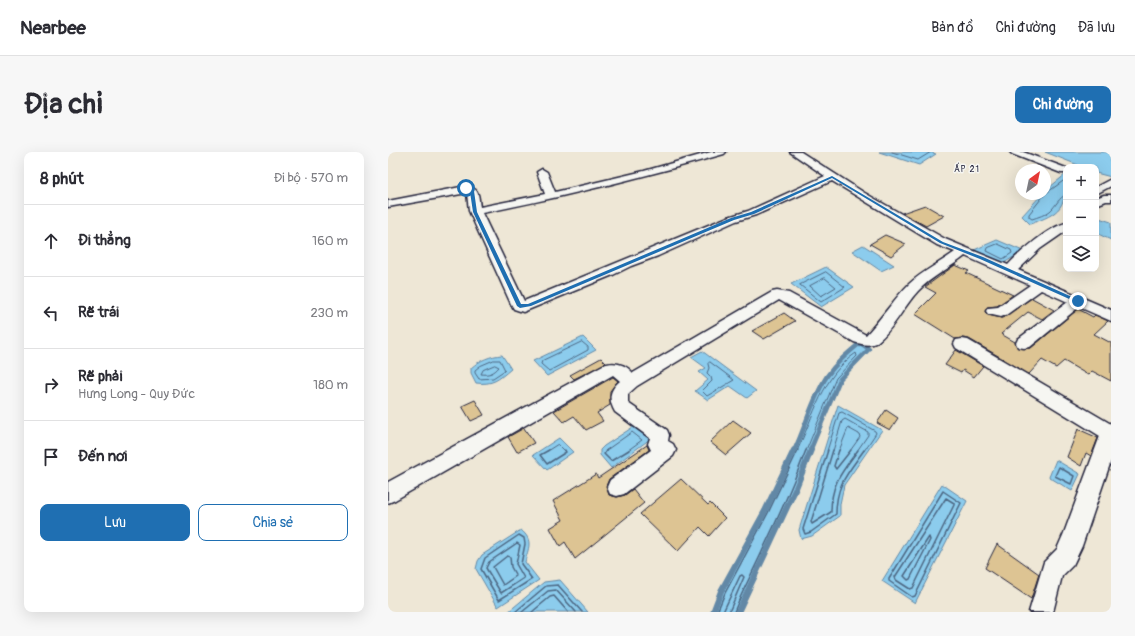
<!DOCTYPE html>
<html lang="vi">
<meta charset="utf-8">
<style>
body{margin:0;font-family:Pangolin,sans-serif;background:#f7f7f7;color:#2b2b33}
.controls{position:absolute;right:12px;top:12px;display:grid;overflow:hidden;border-radius:8px;box-shadow:0 4px 16px #0002}
.controls button{width:36px;height:36px;display:grid;place-items:center;padding:0;border:0;border-bottom:1px solid #e1e1e2;background:#fff;color:#2b2b33;font:20px sans-serif}
.compass{position:absolute;left:627px;top:12px;width:36px;height:36px;border-radius:50%;background:#fff;box-shadow:0 4px 16px #0002;rotate:33deg}
.stop{position:absolute;width:12px;height:12px;margin:-9px;border:3px solid #1f6fb2;border-radius:50%;background:#fff}
.stop.end{background:#1f6fb2;border-color:#fff;box-shadow:0 1px 4px #0008}
.list{margin:0;padding:0;list-style:none}
h2{display:flex;justify-content:space-between;align-items:center;height:52px;margin:0;padding:0 16px;font-size:17px}
h2 small{font-size:13px;font-weight:400;color:#7c7c81}
.list li{display:grid;grid-template-columns:26px 1fr auto;gap:12px;align-items:center;box-sizing:border-box;height:72px;padding:0 16px;border-top:1px solid #e1e1e2}
.list b{display:block;font-size:15px;white-space:nowrap}
.list p{margin:0;font-size:13px;white-space:nowrap;color:#7c7c81}
.list em{font-size:13px;font-style:normal;color:#7c7c81}
.actions{display:flex;gap:8px;padding:12px 16px}
.actions a{flex:1;padding:9px 0;border:1px solid #1f6fb2;border-radius:8px;text-align:center;font-size:14px;color:#1f6fb2}
.actions .main{background:#1f6fb2;color:#fff}
.icon{flex:none;width:22px;height:22px;fill:none;stroke:currentColor;stroke-width:2;stroke-linecap:round;stroke-linejoin:round}
.map{position:relative;flex:none;width:723px;height:460px;overflow:hidden;border-radius:8px}
header{display:flex;align-items:center;gap:24px;box-sizing:border-box;height:56px;padding:0 20px;background:#fff;border-bottom:1px solid #e1e1e2}
header strong{font-size:19px}
nav{display:flex;gap:22px;margin-inline-start:auto;font-size:14px}
.intro{display:flex;align-items:center;justify-content:space-between;box-sizing:border-box;height:96px;padding:0 24px}
h1{margin:0;font-size:28px}
.button{padding:10px 18px;border-radius:8px;background:#1f6fb2;color:#fff;font-size:14px;font-weight:700}
main{display:flex;gap:24px;padding:0 24px}
aside{flex:1;background:#fff;border-radius:8px;box-shadow:0 4px 16px #0002}
.map>svg:first-child{display:block}
</style>
<header>
<strong>Nearbee</strong>
<nav><a>Bản đồ</a><a>Chỉ đường</a><a>Đã lưu</a></nav>
</header>
<div class="intro"><h1>Địa chỉ</h1><a class="button">Chỉ đường</a></div>
<main>
<aside>
<h2>8 phút<small>Đi bộ · 570 m</small></h2>
<ul class="list">
<li><svg class="icon" aria-label="ahead" viewBox="0 0 24 24"><path d="M12 20V5M6 11l6-6 6 6"/></svg><div><b>Đi thẳng</b></div><em>160 m</em></li>
<li><svg class="icon" aria-label="left" viewBox="0 0 24 24"><path d="M17 20v-9H6M10 6l-5 5 5 5"/></svg><div><b>Rẽ trái</b></div><em>230 m</em></li>
<li><svg class="icon" aria-label="right" viewBox="0 0 24 24"><path d="M7 20v-9h11M14 6l5 5-5 5"/></svg><div><b>Rẽ phải</b><p>Hưng Long - Quy Đức</p></div><em>180 m</em></li>
<li><svg class="icon" aria-label="arrive" viewBox="0 0 24 24"><path d="M6 21V4h12l-3 4 3 4H6"/></svg><div><b>Đến nơi</b></div></li>
</ul>
<div class="actions"><a class="main">Lưu</a><a>Chia sẻ</a></div>
</aside>
<div class="map">
<svg width="723" height="460" viewBox="0 0 723 460">
<rect width="100%" height="100%" fill="#eee7d6"/>
<filter id="ink" filterUnits="userSpaceOnUse"><feTurbulence type="fractalNoise" baseFrequency=".025" numOctaves="2"/><feDisplacementMap in="SourceGraphic" scale="8" xChannelSelector="R" yChannelSelector="G"/><feConvolveMatrix kernelMatrix="1 2 1 2 8 2 1 2 1" color-interpolation-filters="sRGB"/></filter>
<g filter="url(#ink)">
<g fill="#8ccced" stroke="#6288a6">
<polygon points="491,0 542,0 548,2 531,13"/>
<polygon points="657,0 723,0 723,25 708,21 708,15 687,15 690,13"/>
<path d="M678,22C678,56 673,61 642,72L634,64L654,42H657V39Z"/>
<polygon points="711,66 723,70 723,88 708,81 708,69"/>
<polygon points="609,88 635,99 616,111 586,98"/>
<polygon points="475,93 506,113 493,119 464,99"/>
<polygon points="438,115 466,135 433,155 403,132"/>
<polygon points="195,185 208,198 159,224 145,209"/>
<polygon points="472,191 481,197 452,227 441,251 408,336 350,460 325,460 333,439 377,359 412,286 428,245 439,224 454,206"/>
<polygon points="314,199 368,239 359,246 342,234 320,248 307,239 320,228 311,220 318,216 303,205"/>
<path d="M114,203L123,217C110,228 105,233 88,231L83,221V216C92,208 102,204 114,203Z"/>
<polygon points="450,253 494,278 456,333 452,352 452,364 424,384 413,387 411,378"/>
<polygon points="245,275 262,287 223,316 212,303 212,298 216,294"/>
<polygon points="171,286 185,300 159,318 145,303"/>
<polygon points="668,308 692,322 684,339 661,325"/>
<polygon points="554,332 579,349 527,451 494,429"/>
<path d="M133,378C146,389 140,396 137,410L151,428L110,455L88,417L90,409L94,403Z"/>
<polygon points="172,428 200,460 120,460 156,430"/>
</g>
<g fill="none" stroke-linecap="round" stroke-linejoin="round">
<g stroke="#4c6682" stroke-width="1">
<polyline points="504,0 530,8 543,0"/>
<path d="M678,27L657,42L641,62V65L644,67C650,65 657,63 662,59C668,54 671,45 678,43"/>
<polygon points="610,92 623,98 624,101 615,107 599,99 600,96"/>
<polygon points="438,120 457,135 433,150 412,133"/>
<polygon points="437,126 448,135 433,144 422,134"/>
<polygon points="194,190 200,195 200,198 161,219 153,212 154,209"/>
<polygon points="106,208 112,208 117,218 105,226 91,227 87,221 87,218 92,214"/>
<polygon points="322,210 346,228 319,244 314,239 324,229 323,225 319,221 321,216 320,212"/>
<path d="M107,213L111,215C106,221 101,223 93,222L95,218Z"/>
<polyline points="159,299 170,292 177,299"/>
<polyline points="217,299 244,280 254,288 239,299"/>
<path d="M409,299C426,264 434,224 468,201L469,204L448,226L418,299"/>
<polyline points="439,299 451,261 454,260 487,279 488,281 476,299"/>
<polyline points="445,299 454,269 457,267 480,280 480,283 469,299"/>
<polyline points="451,299 460,276 471,282 472,285 462,299"/>
</g>
<g stroke="#4c6682" stroke-width="1.5">
<polyline points="161,298 152,303 159,312 178,300 177,298"/>
<polyline points="219,298 216,302 223,309 241,298"/>
<path d="M440,298L415,377L417,382L423,380L448,362C448,332 460,321 476,298"/>
<path d="M445,298L423,370L424,372L443,360C443,331 454,320 470,298"/>
<polyline points="451,298 446,314 448,317 463,298"/>
<polygon points="671,315 686,324 683,332 667,324"/>
<polygon points="555,339 573,351 527,444 524,445 501,429 501,427"/>
<polygon points="558,346 566,351 566,353 525,436 522,437 508,428 507,425"/>
<polygon points="131,383 136,386 137,392 133,412 144,427 111,448 93,417 97,406"/>
<polygon points="541,385 542,388 522,427 520,428 516,424"/>
<polygon points="129,391 132,393 128,412 136,426 113,441 98,416 101,410"/>
<polygon points="119,404 122,405 123,415 128,424 115,433 105,415"/>
<polyline points="127,460 158,434 170,433 194,460"/>
<polyline points="134,460 160,439 168,438 188,460"/>
<polyline points="144,460 162,445 166,444 180,460"/>
<polyline points="329,460 337,441 380,361 410,298"/>
<polyline points="335,460 352,424 354,423 356,425 341,460"/>
<path d="M346,460C355,437 367,416 377,393C392,362 406,330 418,298"/>
</g>
<path stroke="#6288a6" stroke-width="4.5" d="M406,299C418,274 424,247 439,224C448,211 460,201 472,191L481,197L452,227L422,299"/>
<g stroke="#6288a6" stroke-width="6">
<polyline points="325,460 333,439 377,359 406,298"/>
<polyline points="350,460 408,336 423,298"/>
</g>
</g>
<g fill="#ddc493" stroke="#22223b">
<polygon points="537,53 556,64 538,74 514,61"/>
<polygon points="497,83 518,92 503,104 482,92"/>
<polygon points="567,113 581,119 578,121 625,143 609,154 599,155 597,160 600,163 614,166 644,146 666,158 654,167 640,160 613,182 627,190 630,196 643,196 690,157 705,165 707,163 720,169 706,182 723,191 723,229 704,219 700,223 676,209 668,216 654,208 641,222 581,187 574,186 567,187 527,162 548,141 537,135"/>
<polygon points="396,161 407,169 376,187 364,179"/>
<polygon points="568,198 595,214 586,225 575,218 573,221 557,213"/>
<polygon points="213,206 218,211 186,227 182,223"/>
<polygon points="225,225 230,229 222,239 222,253 209,261 215,269 198,278 186,264 176,270 166,259"/>
<polygon points="87,248 96,263 83,269 74,254"/>
<polygon points="498,258 510,266 502,278 489,271"/>
<polygon points="345,268 363,281 338,303 322,290"/>
<polygon points="136,276 146,291 129,300 120,285"/>
<polygon points="690,277 710,286 703,304 698,301 693,314 679,305"/>
<polygon points="259,293 261,298 221,327 218,334 221,343 229,345 237,343 245,337 256,351 187,407 177,390 172,394 162,376 175,368 165,349 208,322 210,326"/>
<polygon points="293,327 320,353 322,351 337,366 321,384 312,375 290,399 252,362"/>
<polygon points="609,392 651,422 643,447 597,416"/>
</g>
<g fill="none" stroke-linecap="round" stroke-linejoin="round">
<defs>
<g id="minor">
<path d="M323,0H338L336,2C256,25 175,45 94,61L136,149L340,65L360,59L437,24L402,0H413L475,40L557,87L620,113C632,100 661,75 678,71V79L652,97L630,118L723,158V169L691,155L642,195L636,196L630,195L628,191L630,187L680,150L653,138L618,163L613,165L600,162L598,159L600,156L610,155L642,133L577,104C562,116 543,125 530,139C515,155 506,177 489,190C482,195 473,192 466,190L391,148L249,234L240,242V251L279,278L281,283L280,289L285,292L288,298L285,304L236,342L229,344L222,342L219,335L222,328L263,298L260,292L262,286L227,260C220,248 221,238 232,229L225,223L7,348L0,351V330L215,213C227,209 237,212 245,221L384,140L389,139L401,141L478,183C493,167 506,147 521,132C535,119 552,111 567,100L549,93L444,29L368,63L348,69L270,104L243,114L225,123L135,160L126,157L123,152L81,59L79,41L0,55V49L78,34C92,37 90,42 92,55L157,42L149,20L154,17L159,20L167,40L256,19Z"/>
<polygon points="622,0 635,0 678,16 678,21 673,21 624,2"/>
<polygon points="723,27 723,34 708,42 708,35"/>
<polygon points="716,43 723,43 723,49 718,49 708,53 708,46"/>
<polygon points="574,187 580,188 723,272 723,309 694,394 685,413 674,424 665,460 641,460 656,410 669,397 676,381 712,284 568,196 566,192 568,188"/>
</g>
</defs>
<use href="#minor" stroke="#22223b" stroke-width="3"/>
<use href="#minor" fill="#f6f6f2" fill-rule="evenodd"/>
</g>
</g>
<polygon fill="#1f6fb2" points="444,24 555,90 595,105 693,149 688,150 592,107 552,91 444,26 366,62 346,68 143,154 132,156 129,154 85,60 82,40 76,36 79,36 86,39 89,60 133,152 140,152 343,66 363,60"/>
<g text-anchor="middle" stroke-width="3" stroke-linejoin="round" paint-order="stroke">
<g font-size="9" letter-spacing="1" fill="#22223b" stroke="#f6f6f2">
<text x="579" y="20">ẤP 21</text>
</g>
</g>
</svg>
<div class="controls">
<button>+</button>
<button>−</button>
<button><svg class="icon" aria-label="layers" viewBox="0 0 24 24"><path d="M12 4l9 5-9 5-9-5zM3 14l9 5 9-5"/></svg></button>
</div>
<svg class="compass" viewBox="-18 -18 36 36"><path d="M0-13l5 13h-10z" fill="#e53935"/><path d="M0 13l5-13h-10z" fill="#7c7c81"/></svg>
<div class="stop" style="left:78px;top:36px"></div>
<div class="stop end" style="left:690px;top:149px"></div>
</div>
</main>
